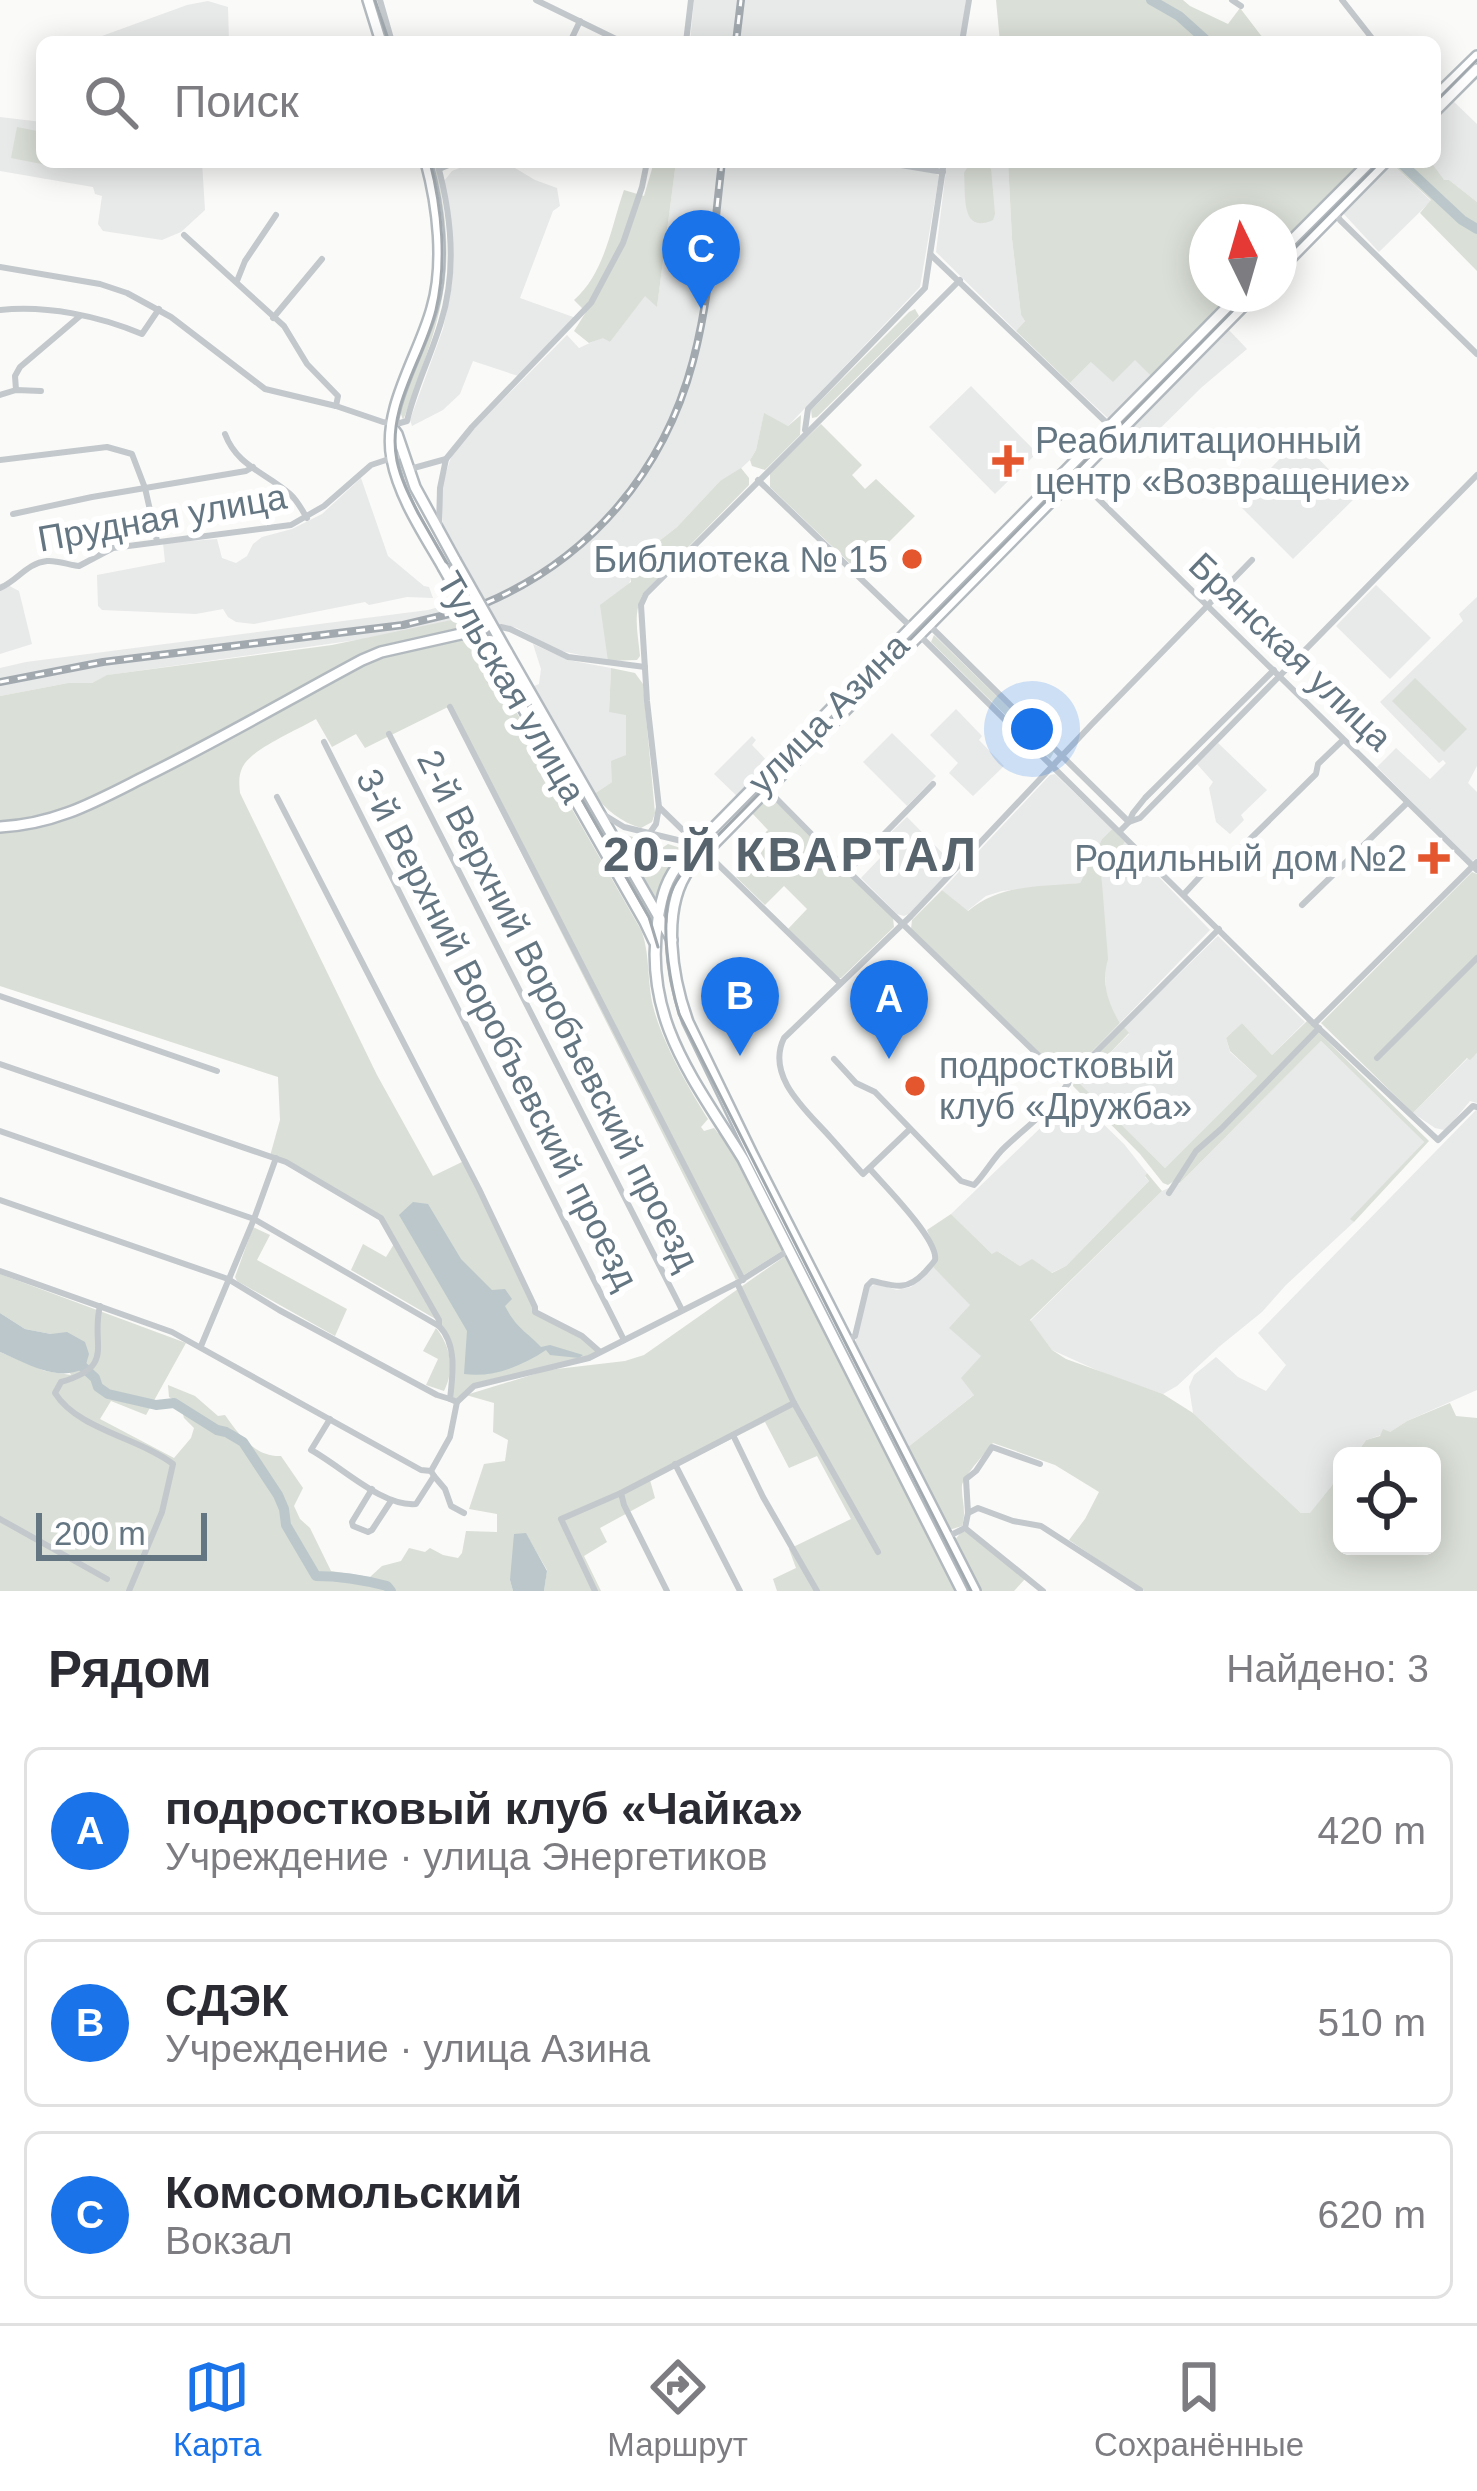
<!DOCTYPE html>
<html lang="ru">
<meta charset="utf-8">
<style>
body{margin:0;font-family:Arial,sans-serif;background:#f7f7f7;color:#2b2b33}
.controls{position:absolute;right:36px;bottom:36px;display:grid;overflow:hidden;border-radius:18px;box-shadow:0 6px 30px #0003}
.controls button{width:108px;height:108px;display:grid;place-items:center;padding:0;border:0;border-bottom:3px solid #e1e1e2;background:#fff;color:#2b2b33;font:60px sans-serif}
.compass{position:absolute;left:1189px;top:204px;width:108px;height:108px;border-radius:50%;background:#fff;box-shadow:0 6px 30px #0003;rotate:355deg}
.scale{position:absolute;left:36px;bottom:30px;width:171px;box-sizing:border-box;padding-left:12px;border:6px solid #657683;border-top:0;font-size:33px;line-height:42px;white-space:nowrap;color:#657683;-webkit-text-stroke:9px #fff;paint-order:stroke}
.you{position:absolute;left:1032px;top:729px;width:42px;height:42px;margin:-30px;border:9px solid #fff;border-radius:50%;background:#1a73e8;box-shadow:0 0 0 18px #1a73e833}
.badge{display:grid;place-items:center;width:78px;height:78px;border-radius:50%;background:#1a73e8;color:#fff;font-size:39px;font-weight:700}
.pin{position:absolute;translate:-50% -99px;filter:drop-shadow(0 3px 6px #0008)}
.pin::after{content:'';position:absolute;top:63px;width:42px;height:36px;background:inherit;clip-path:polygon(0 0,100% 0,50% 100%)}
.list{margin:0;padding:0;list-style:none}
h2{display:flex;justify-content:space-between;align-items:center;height:156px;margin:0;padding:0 48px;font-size:51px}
h2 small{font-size:39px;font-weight:400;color:#7c7c81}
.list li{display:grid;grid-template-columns:78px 1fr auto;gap:36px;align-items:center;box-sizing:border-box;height:168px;margin:0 24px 24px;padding:0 24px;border:3px solid #e1e1e2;border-radius:18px}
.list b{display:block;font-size:45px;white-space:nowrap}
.list p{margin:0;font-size:39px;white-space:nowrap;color:#7c7c81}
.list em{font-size:39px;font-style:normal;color:#7c7c81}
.icon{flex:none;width:66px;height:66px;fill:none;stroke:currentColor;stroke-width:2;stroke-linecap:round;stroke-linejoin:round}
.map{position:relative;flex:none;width:1477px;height:1591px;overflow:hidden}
.search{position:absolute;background:#fff;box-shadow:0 6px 30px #0003;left:36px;right:36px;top:36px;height:132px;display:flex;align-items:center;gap:30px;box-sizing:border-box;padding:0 42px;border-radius:18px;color:#7c7c81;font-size:45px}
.sheet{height:732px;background:#fff}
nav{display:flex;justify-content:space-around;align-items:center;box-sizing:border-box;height:168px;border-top:3px solid #e1e1e2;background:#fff;font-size:33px;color:#7c7c81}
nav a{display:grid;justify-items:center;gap:6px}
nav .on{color:#1a73e8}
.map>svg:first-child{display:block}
</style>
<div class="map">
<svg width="1477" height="1591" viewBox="0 0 1477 1591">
<rect width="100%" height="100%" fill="#fafaf8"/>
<g fill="#e8e9e9">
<polygon points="694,0 966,0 960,42 690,42"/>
<polygon points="208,1 228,7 229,42 92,42 91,40 187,5"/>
<polygon points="1451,99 1477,124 1477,202 1449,180 1444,180 1417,162 1435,162 1435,116"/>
<polygon points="0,117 42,122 42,162 202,162 205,210 181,232 162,240 103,231 98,224 102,196 95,194 93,187 0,171"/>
<polygon points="474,162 513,162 515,168 535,180 557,188 560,206 553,211 520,298 576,318 518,376 473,361 460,394 443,410 412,426 410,420 443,329 452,285 452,225 444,181 452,171"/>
<polygon points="676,162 871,162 935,173 939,176 920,287 788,426 764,414 756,450 750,460 734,475 720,481 677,527 636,559 608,661 557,650 517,628 499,624 443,526 441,489 450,460 458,445 567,335 579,348 603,337 610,342 645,295 657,306"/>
<polygon points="947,162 1008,162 1012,239 1021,315 1025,321 1016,331 936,252"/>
<polygon points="1390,162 1431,201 1379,252 1342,212 1343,209"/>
<polygon points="1227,328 1247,349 1202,387 1131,457 1115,440"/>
<polygon points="1135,359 1153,378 1110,420 1070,383 1091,362"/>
<polygon points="971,386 1037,453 995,494 929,427"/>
<polygon points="1299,439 1356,497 1293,559 1237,503"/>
<polygon points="361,478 388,556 424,586 429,587 433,598 407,597 369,605 365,602 254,624 236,622 228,617 223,609 196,614 102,610 98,606 97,575 165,562 163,543 217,539 222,558 236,563 247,556 253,544 262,537 292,529 322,514"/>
<polygon points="4,583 19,591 32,644 0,654 0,584"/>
<polygon points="1376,585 1431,638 1390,679 1336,626"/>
<polygon points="1477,597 1477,766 1468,783 1477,792 1477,858 1472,861 1377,767 1396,748 1430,779 1446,763 1443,760 1439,763 1380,702 1463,621 1459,614"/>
<polygon points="457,602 466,617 385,636 108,675 92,683 68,683 0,696 0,668 26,662 428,610"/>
<polygon points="533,644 568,660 611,668 609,711 626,714 626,755 612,782 594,794 534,686 539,684 541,669"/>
<polygon points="956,709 982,736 979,740 1004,766 973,796 949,773 958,763 930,735"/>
<polygon points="892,733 936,776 907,806 863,762"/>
<polygon points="752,736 756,740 752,745 772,766 740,799 714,774"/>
<polygon points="1218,743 1267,790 1241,815 1244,820 1230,834 1216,822 1209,788 1213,782 1197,764"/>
<polygon points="1055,774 1112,829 1102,839 1080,883 1002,891 986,896 967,911 942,890 1050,775"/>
<polygon points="907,817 956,867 909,914 904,916 897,914 861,878 881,857 874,849"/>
<polygon points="1125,842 1210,930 1120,1023 1110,1007 1106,990 1101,871"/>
<polygon points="1218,936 1305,1022 1272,1055 1242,1023 1226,1038 1230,1052 1257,1076 1165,1168 1079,1084 1129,1034 1124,1027"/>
<polygon points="1321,1041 1424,1142 1351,1219 1354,1222 1286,1285 1262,1312 1220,1346 1177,1386 1163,1394 1110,1376 1052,1350 1030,1321 1162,1191 1180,1183"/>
<polygon points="1477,1053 1477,1103 1470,1101 1447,1129 1444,1130 1435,1128 1413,1113 1468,1058 1470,1059"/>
<polygon points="1069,1091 1124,1144 1147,1173 1145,1177 1149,1181 1066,1266 1051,1273 1032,1260 1020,1266 997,1251 993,1255 951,1214 1056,1113 1065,1094"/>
<polygon points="1477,1109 1477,1390 1407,1421 1390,1432 1366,1440 1355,1456 1342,1456 1342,1473 1310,1514 1301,1513 1193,1413 1189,1387 1194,1375 1216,1357 1238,1377 1266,1391 1286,1365 1258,1333"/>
<polygon points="933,1267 971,1305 981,1356 975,1394 908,1447 855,1343 869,1287 877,1284 897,1290 911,1287"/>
</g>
<g fill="#dadfd7">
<polygon points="996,0 1183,0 1190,6 1228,24 1240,8 1266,42 1000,42"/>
<polygon points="17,127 42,132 42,162 58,162 57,167 11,158"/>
<path d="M428,162H435C454,249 450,293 419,376C413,390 409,407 403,420L399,408L439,284Z"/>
<path d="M654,162H676L657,307L645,296L610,342L603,338L589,343L574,331L586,312L574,300C605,273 611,227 624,190L644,196Z"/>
<polygon points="1008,162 1366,162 1279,250 1279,222 1207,222 1207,294 1236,294 1153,378 1135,360 1113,382 1091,362 1070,383 1016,331 1025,321 1021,315 1012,239"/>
<polygon points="1390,162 1433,165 1444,180 1449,180 1477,202 1477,271 1420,213 1431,200"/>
<path d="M978,163H983L991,169L995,214L993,220C960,235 966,194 964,173L967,168Z"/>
<polygon points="915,309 919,316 817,417 812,418 811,410 909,312"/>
<polygon points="764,413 788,426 801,415 800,435 765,470 752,466 750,460 756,450"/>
<polygon points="821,424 862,465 852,475 865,489 876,479 915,516 859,572 770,487 770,473"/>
<path d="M741,468L749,478V485L644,592C632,612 638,634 640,656L637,660L608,661L600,605L631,582L629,568L636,559L677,527L720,481Z"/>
<polygon points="452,562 651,911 652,920 645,915 446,565"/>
<polygon points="466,617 472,628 404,643 85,800 40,817 0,821 0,696 68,683 92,683 107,675 332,645"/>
<polygon points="934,635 1054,752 1050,759 931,642"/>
<path d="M473,636L641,930C650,952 647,981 653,1006C662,1042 688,1087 708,1119L701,1127L704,1131L714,1128L718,1133L725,1135L785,1249L736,1280L448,707L365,748L356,734L332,747L316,719C297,730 257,747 245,763C238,773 239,783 240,793L377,1075L433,1176L464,1161L535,1312L582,1336L599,1351L589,1358L474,1386L457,1402L450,1399L451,1350L439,1321L351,1270L363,1244L386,1257L394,1244L381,1218L270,1156L280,1120L278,1077L0,986V833L44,826L88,809L228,740L382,656Z"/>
<path d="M611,668L635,673L643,684L655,813L652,822L641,828C621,822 606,810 594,794L612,782L611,761L626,755V715L609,712Z"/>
<polygon points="1415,678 1467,729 1444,752 1392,701"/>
<polygon points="766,797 771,797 893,918 894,927 841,978 836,978 788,929 807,909 784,886 765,905 736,877 754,859 746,851 768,830 751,812"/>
<path d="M1112,829L1125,842L1101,871L1108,959C1101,982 1108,1004 1120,1023L1066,1078L911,929L912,920L942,890L968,911C1001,884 1038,887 1080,883L1102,839Z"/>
<polygon points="617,832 636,838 643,861 657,865 662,848 668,844 687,850 663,882 656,905"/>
<polygon points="1472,872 1477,874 1477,1053 1470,1060 1467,1058 1413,1113 1321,1023"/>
<polygon points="1307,1021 1429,1141 1354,1222 1350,1219 1424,1142 1321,1041 1180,1183 1174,1181 1168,1185 1163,1183 1140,1154 1073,1086 1075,1077 1124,1027 1129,1033 1080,1084 1165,1168 1257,1076 1230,1051 1226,1038 1242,1023 1272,1055"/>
<path d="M1147,1173L1162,1191L1030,1320L1052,1350L1066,1359L1163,1394L1193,1413L1301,1513H1310L1342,1473V1546H1432V1456H1355L1366,1440L1380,1436L1383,1429L1390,1432L1407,1421L1450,1403L1456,1416L1477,1418V1591H1144L1069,1540L1085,1519L1099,1492L1055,1465L993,1443C986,1452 964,1476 962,1485C961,1499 967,1511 962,1526L949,1530L908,1447L974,1395L961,1378L981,1356L949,1328L970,1305L933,1267L938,1257L927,1230L951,1214L992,1254L997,1251L1020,1266L1032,1259L1052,1273L1066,1266L1149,1181L1145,1176Z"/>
<polygon points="253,1227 270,1235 257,1260 347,1309 335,1336 237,1281 235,1277"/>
<path d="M788,1254L958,1591H777L773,1579L796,1568L789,1549L851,1519L817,1456L789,1468L765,1422L650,1480L655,1498L600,1528L607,1542L584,1556L601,1591H544L547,1570L526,1534L510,1580L513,1591H0V1352L45,1371L71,1375L51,1334L25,1329L0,1313V1274L186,1343L146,1415L111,1401L100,1419L174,1458L191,1438L194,1428L184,1418L180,1403L169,1397L168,1385L195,1396L218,1416L225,1415C239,1435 255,1457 281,1456L303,1488L294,1506L300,1519L310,1528L331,1571L370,1577L382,1566L401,1561L409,1548L425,1552L430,1548L443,1555L458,1558L462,1553L466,1531L497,1532V1514L469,1509L484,1464L505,1461L508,1440L493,1432L494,1403L466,1395L548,1370L625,1361L644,1355Z"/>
<path d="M436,1328C451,1347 455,1370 444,1391L426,1385L438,1359L423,1351Z"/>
<polygon points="961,1532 966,1532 1025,1579 1014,1591 979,1591 955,1540"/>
</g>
<g fill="#bbc7cb">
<path d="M413,1202L428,1204L461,1259L492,1290L505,1289L512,1299L505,1306C517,1329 525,1330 541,1347L550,1345L583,1355L579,1358L550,1355L546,1350C522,1366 493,1378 464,1374L467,1331L399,1215Z"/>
<path d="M0,1313L25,1329L51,1334L67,1332L85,1342L89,1354L85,1368C58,1383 26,1363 0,1352Z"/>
<polygon points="526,1533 547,1571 544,1591 513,1591 510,1580 514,1534"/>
</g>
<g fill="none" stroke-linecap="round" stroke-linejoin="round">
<g stroke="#bbc7cb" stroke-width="10">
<polyline points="1151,0 1179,16 1208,42"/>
<polyline points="1400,162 1462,220 1477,229"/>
<path d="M82,1366L95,1378L98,1387L108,1394L156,1405L174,1403L217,1430L226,1432L243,1442L278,1495L284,1509L286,1525L316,1576C340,1576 364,1580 387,1586L391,1591"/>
</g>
<defs>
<g id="secondary">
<polyline points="368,0 381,42"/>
<polyline points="1435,97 1477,56"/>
<polyline points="1435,111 1477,69"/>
<path d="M426,162C438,206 445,264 432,308C419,356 382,408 392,459C399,497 424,534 443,567"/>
<polyline points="1279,253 1370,162"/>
<polyline points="1279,270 1385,162"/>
<polyline points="392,427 397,434 415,487 455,560"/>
<polyline points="507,652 672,940"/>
<polyline points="495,659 645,922 654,941"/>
<path d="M0,827C58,824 98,800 148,775C221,739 291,698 362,660L381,652L474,631"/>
<path d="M962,1591L743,1159C694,1079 642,1019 658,919C662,895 666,879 682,860L1240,294"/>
<path d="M975,1591L752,1154L688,1022C672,978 660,908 690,868L1255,294"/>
</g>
</defs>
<use href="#secondary" stroke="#b3babf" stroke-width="14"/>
<g stroke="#c3c8cc" stroke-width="6">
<polyline points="380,0 392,42"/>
<polyline points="536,0 622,42"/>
<polyline points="1232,0 1241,6"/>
<polyline points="1342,0 1375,42"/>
<polyline points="570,42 580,21"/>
<polyline points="686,42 691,0"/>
<polyline points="962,42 969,0"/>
<polyline points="883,162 943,172"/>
<polyline points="439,169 456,162"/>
<polyline points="1336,213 1340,220 1477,354"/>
<polyline points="184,235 284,326 307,364 338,396 336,406"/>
<polyline points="931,255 1110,426"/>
<path d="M0,267L100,284L127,293L171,317L265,389L336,406L383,422L400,423L407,421C415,387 431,356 441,322C457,271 451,213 437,162"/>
<polyline points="237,281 245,261 276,215"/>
<path d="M0,310C47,305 99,316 142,334L159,309"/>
<polyline points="273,318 322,259"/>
<polyline points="16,390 15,376 20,367 80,316"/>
<polyline points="0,395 16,390 41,391"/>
<polyline points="805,430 808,409 925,288 944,162"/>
<path d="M225,434C237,466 265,472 290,494C297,500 302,510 307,518"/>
<polyline points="0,460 107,447 132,454 145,488 157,541"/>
<polyline points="410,469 446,459 472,427 591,303 623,243 642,187 647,162"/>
<polyline points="1075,476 1477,870"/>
<polyline points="758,480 911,627"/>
<polyline points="13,514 92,497 246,471 253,467"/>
<polyline points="439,527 440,488 446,459"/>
<path d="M0,588C17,581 27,563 47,561C57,560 69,565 79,566L113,548L291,525L324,506L371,465L404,454"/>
<polyline points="929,625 1129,822 1133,813 1145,798 1274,670"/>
<polyline points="501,627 510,629 568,657 645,667"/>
<polyline points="920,636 1314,1024 1438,1140 1473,1106 1477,1107"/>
<polyline points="450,707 743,1280"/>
<polyline points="389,734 682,1310"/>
<polyline points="324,742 624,1340"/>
<polyline points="767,789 848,871 1068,1084"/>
<polyline points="277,797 479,1189 535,1307 535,1312 582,1336 599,1351"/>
<polyline points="601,813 624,827 694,844"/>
<polyline points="1120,831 1129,822 1140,818 1477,475"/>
<polyline points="649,834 656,824 659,807"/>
<polyline points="1241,848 1316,774 1318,764 1343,740"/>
<polyline points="848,871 933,784"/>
<polyline points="1184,894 1208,868"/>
<polyline points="1302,905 1407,803"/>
<polyline points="840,983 659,807 647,701 641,605 646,594 960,280"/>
<polyline points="0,996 217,1071"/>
<polyline points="1314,1024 1477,862"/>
<polyline points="1377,1058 1477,958"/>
<path d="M834,1059L856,1083L875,1092L961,1181L974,1185C986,1173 993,1158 1005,1147C1030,1123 1056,1107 1072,1076L1219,929"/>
<path d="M0,1064L286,1162L381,1218L439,1320V1326C457,1344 453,1374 450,1399L457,1402"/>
<path d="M910,1129L863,1174C852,1162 841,1149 830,1137C808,1112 765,1077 784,1038L911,916L1092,724L1252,560"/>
<polyline points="0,1131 254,1219 439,1326"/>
<polyline points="1169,1193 1196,1151 1221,1129 1319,1028"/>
<polyline points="0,1200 228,1279 279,1310 437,1395 450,1399"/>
<polyline points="0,1271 172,1332 421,1470 431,1471"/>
<path d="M100,1306C90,1345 117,1366 61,1382L55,1393C77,1429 139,1438 173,1464L162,1512L129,1591"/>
<path d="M847,1341L855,1336L867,1286L872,1281C893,1285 905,1292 923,1274C924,1273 934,1262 935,1260C939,1240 883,1184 870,1169"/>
<polyline points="201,1346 254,1219 276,1158"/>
<polyline points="794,1403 878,1552"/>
<path d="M330,1419L311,1450C341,1466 382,1507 416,1504L434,1476L431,1471L450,1437L457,1402L474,1386L589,1358L737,1283L789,1250"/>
<polyline points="733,1435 763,1497 817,1591"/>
<polyline points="675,1464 740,1591"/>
<polyline points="434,1476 445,1489 451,1506 464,1513"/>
<polyline points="372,1489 352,1522 353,1526 368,1532 372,1530 391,1501"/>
<polyline points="621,1493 624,1505 667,1591"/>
<polyline points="968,1513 978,1508 1013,1521 1041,1526 1140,1590"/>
<polyline points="0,1519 107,1579"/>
<polyline points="965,1528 1043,1591"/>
<polyline points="947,1537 965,1528 968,1513 966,1479 976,1471 992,1447 1040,1464"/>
<polyline points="595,1591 561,1519 621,1493 794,1403 737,1283"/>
</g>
<use href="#secondary" stroke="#fff" stroke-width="9"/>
<g stroke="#a2aab0" stroke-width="3">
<polyline points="375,0 389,42"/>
<polyline points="1435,102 1477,60"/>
<path d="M430,162C442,208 447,263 436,310C424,360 386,407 397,461C401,480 410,497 418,513L649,917L658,947"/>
<polyline points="1279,264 1380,162"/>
<path d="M971,1591L679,1014C670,983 663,940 667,908C669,891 677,878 688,866L1249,294"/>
</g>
<defs>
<g id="rail">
<polyline points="736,42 741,0"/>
<path d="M486,603C591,558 664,471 693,361C710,297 714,228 722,162"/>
<polyline points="0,682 103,662 403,625 462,611"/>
</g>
</defs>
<use href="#rail" stroke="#a2aab0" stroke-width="8"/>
<use href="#rail" stroke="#fff" stroke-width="3" stroke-dasharray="9" stroke-linecap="butt"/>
<defs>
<g id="secondary-bridge">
<polyline points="455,560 507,652"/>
<polyline points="443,567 495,659"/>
</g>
</defs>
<use href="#secondary-bridge" stroke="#b3babf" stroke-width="14" stroke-linecap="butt"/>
<use href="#secondary-bridge" stroke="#fff" stroke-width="9"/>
</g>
<g fill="#e4572e" stroke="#fff" stroke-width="4.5">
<path d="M1002 443h12v12h12v12h-12v12h-12v-12h-12v-12h12z"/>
<circle cx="912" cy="559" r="12"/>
<path d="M1428 840h12v12h12v12h-12v12h-12v-12h-12v-12h12z"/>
<circle cx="915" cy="1086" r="12"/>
</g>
<g text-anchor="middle" stroke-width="12" stroke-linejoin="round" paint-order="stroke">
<g font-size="36" fill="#657683" stroke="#fff" text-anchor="start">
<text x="1035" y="453">Реабилитационный<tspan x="1035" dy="41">центр «Возвращение»</tspan></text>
<text x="888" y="572" text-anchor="end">Библиотека № 15</text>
<text x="1407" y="871" text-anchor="end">Родильный дом №2</text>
<text x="939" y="1078">подростковый<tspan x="939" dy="41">клуб «Дружба»</tspan></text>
</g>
<g font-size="36" fill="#657683" stroke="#fff">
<text transform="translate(162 517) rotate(-10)" y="13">Прудная улица</text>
<text transform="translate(1291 651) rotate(44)" y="13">Брянская улица</text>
<text transform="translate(512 687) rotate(60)" y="13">Тульская улица</text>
<text transform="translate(828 713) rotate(-45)" y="13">улица Азина</text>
<text transform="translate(559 1010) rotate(63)" y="13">2-й Верхний Воробъевский проезд</text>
<text transform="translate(498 1029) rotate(63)" y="13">3-й Верхний Воробъевский проезд</text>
</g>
<g font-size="48" font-weight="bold" letter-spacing="3" fill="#57646e" stroke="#fff">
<text x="791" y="871">20-Й КВАРТАЛ</text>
</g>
</g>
</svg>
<div class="controls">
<button><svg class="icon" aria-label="locate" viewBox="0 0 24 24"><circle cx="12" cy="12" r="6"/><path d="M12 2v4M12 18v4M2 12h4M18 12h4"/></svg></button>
</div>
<svg class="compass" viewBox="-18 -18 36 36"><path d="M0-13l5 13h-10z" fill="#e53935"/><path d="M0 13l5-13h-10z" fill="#7c7c81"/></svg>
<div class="scale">200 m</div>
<div class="you"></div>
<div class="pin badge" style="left:889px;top:1059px">A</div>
<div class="pin badge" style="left:740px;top:1056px">B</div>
<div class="pin badge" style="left:701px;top:309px">C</div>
<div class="search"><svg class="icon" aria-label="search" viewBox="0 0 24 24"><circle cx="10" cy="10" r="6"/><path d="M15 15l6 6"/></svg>Поиск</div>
</div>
<section class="sheet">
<h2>Рядом<small>Найдено: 3</small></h2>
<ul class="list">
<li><span class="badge">A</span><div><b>подростковый клуб «Чайка»</b><p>Учреждение · улица Энергетиков</p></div><em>420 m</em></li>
<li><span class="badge">B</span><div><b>СДЭК</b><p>Учреждение · улица Азина</p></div><em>510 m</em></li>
<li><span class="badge">C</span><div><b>Комсомольский</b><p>Вокзал</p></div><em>620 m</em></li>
</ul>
</section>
<nav>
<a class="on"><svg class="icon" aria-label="map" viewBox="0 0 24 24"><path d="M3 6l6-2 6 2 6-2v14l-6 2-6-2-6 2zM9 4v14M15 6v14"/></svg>Карта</a>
<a><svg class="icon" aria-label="directions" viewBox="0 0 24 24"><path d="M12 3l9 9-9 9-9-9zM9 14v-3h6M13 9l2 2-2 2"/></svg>Маршрут</a>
<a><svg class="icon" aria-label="saved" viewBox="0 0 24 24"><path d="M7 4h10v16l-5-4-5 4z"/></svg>Сохранённые</a>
</nav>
